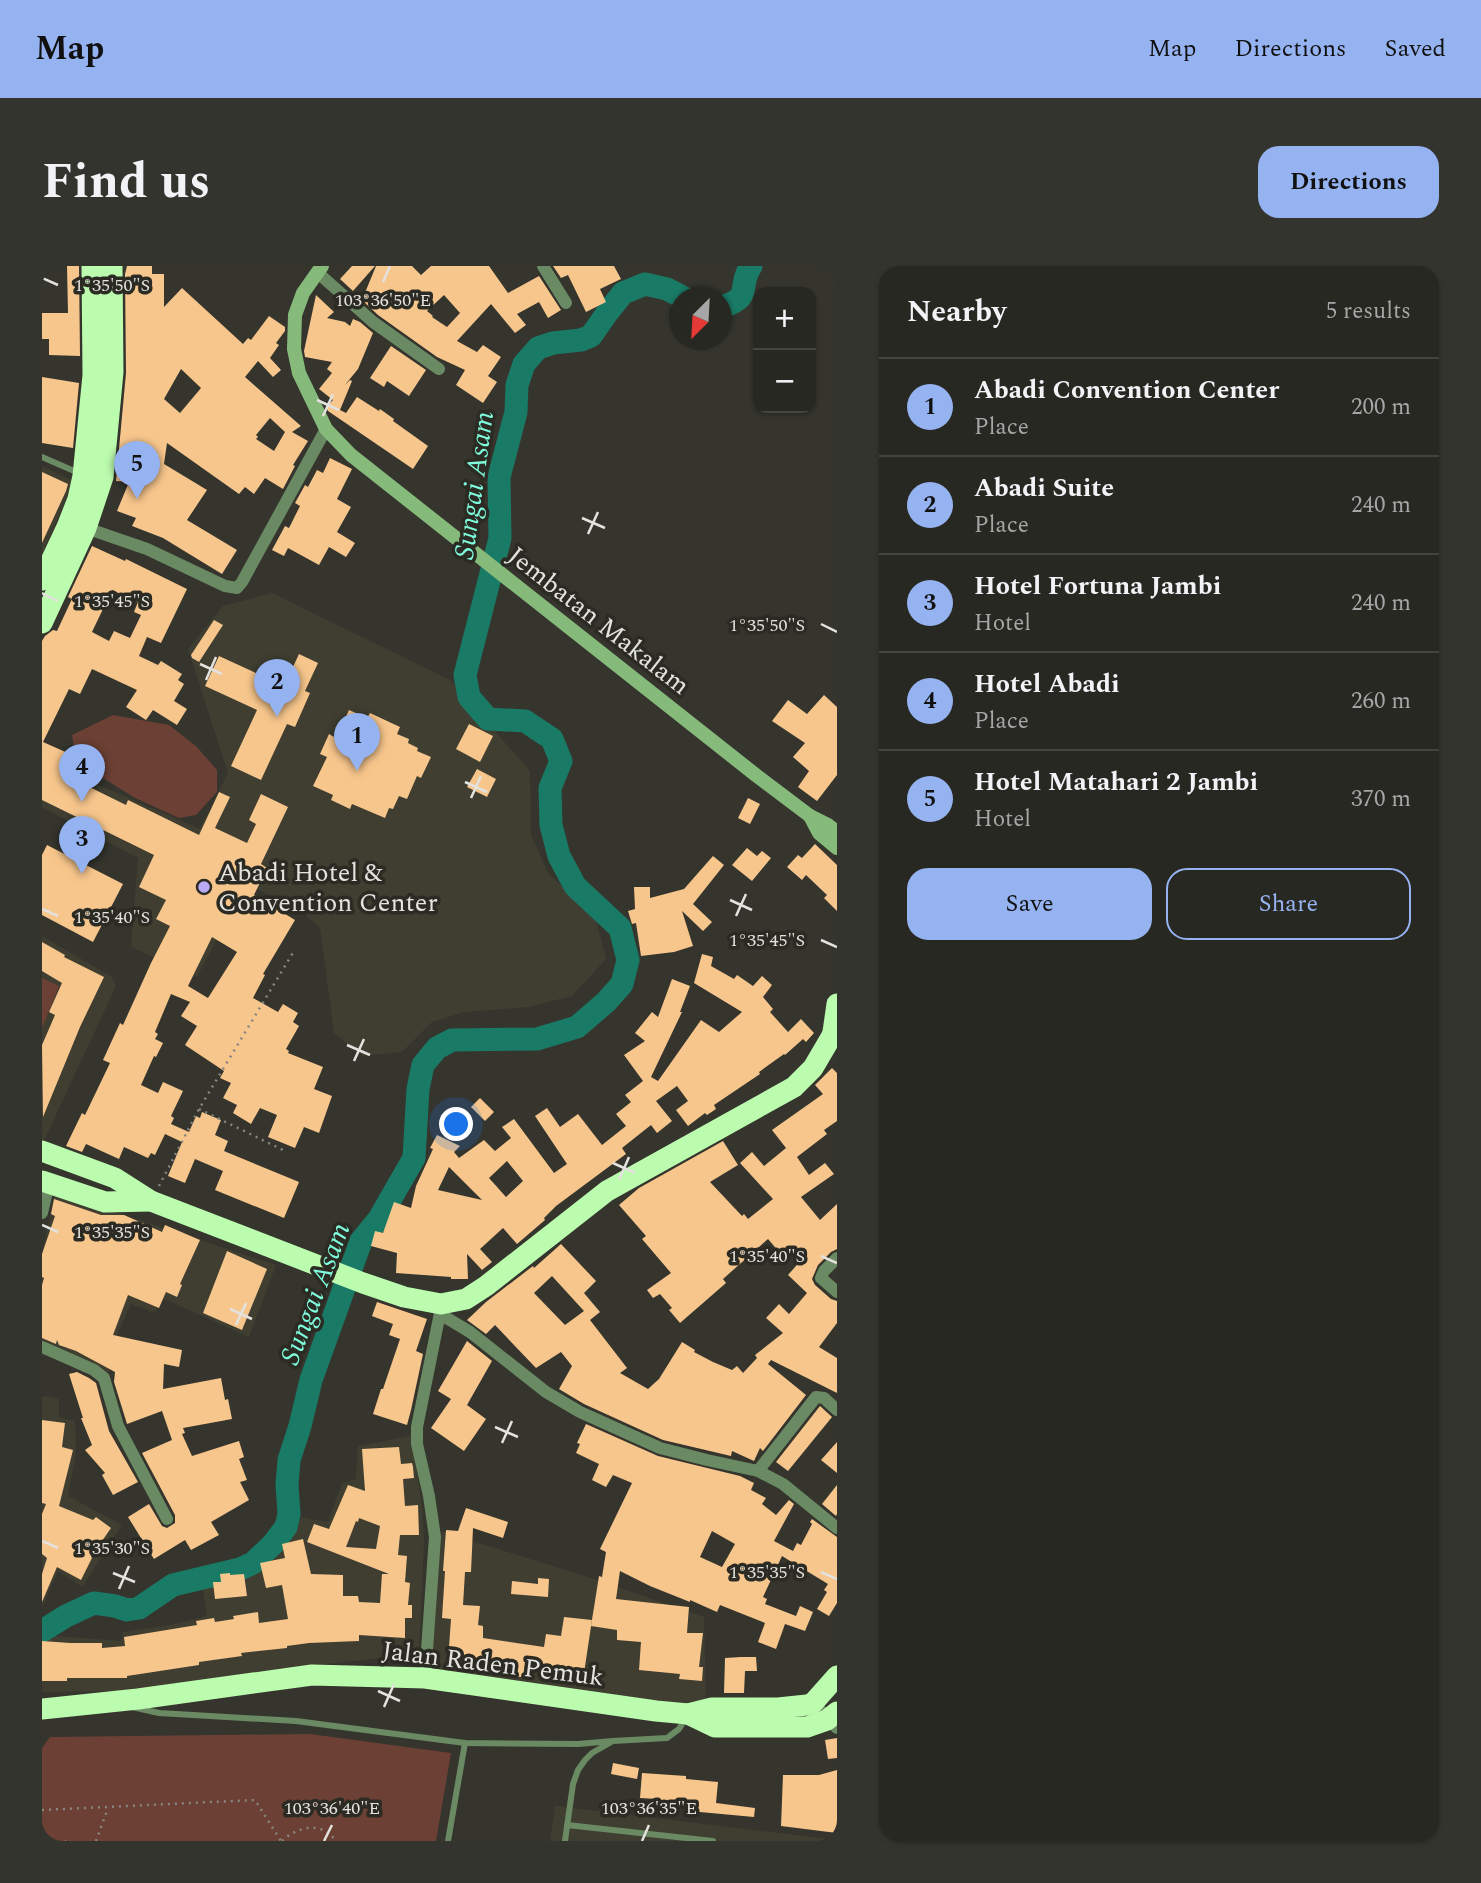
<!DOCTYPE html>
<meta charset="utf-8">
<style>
body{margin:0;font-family:Spectral,serif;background:#34342f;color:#f1f3f6}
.controls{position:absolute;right:21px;top:21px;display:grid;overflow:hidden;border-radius:14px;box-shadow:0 2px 5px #0004}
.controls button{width:63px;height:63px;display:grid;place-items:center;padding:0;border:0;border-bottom:2px solid #444440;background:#282822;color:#f1f3f6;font:35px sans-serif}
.compass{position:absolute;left:627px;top:21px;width:63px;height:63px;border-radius:50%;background:#282822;box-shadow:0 2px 5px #0004;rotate:204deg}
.you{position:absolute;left:415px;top:859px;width:24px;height:24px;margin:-18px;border:5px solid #fff;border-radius:50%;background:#1a73e8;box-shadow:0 0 0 10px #1a73e833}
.badge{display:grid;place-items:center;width:46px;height:46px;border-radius:50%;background:#95b2f1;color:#111;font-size:23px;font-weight:700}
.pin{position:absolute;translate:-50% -58px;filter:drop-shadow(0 2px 4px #0008)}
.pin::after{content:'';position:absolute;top:37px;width:24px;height:21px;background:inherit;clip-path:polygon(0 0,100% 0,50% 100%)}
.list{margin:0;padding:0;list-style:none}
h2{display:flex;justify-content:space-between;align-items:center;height:91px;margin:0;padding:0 28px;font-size:30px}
h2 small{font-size:23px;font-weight:400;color:#a5a6a5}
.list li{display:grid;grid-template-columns:46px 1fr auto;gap:21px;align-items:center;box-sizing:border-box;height:98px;padding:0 28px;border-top:2px solid #444440}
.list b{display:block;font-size:26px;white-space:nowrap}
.list p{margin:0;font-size:23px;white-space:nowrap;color:#a5a6a5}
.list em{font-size:23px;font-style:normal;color:#a5a6a5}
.actions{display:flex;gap:14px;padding:21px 28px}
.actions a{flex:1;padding:16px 0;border:2px solid #95b2f1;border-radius:21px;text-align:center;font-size:24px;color:#95b2f1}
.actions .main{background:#95b2f1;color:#111}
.map{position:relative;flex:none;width:795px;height:1575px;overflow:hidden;border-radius:21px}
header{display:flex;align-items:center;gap:42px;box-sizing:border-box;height:98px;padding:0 35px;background:#95b2f1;color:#111}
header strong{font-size:33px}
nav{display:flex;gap:38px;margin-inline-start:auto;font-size:24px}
.intro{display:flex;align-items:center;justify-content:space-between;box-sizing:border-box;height:168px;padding:0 42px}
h1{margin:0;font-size:49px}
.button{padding:18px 32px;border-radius:21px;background:#95b2f1;color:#111;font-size:24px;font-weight:700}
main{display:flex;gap:42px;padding:0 42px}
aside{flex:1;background:#282822;border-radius:21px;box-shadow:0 2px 5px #0004}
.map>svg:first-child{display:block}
</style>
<header>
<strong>Map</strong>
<nav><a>Map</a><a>Directions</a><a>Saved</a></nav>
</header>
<div class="intro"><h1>Find us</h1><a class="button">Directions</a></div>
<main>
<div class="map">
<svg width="795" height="1575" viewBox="0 0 795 1575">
<rect width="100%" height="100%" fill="#35352e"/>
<g fill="#3f3e31">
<polygon points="0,200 32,215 0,288"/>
<polygon points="230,327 408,414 488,505 489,569 506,607 553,650 564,693 530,730 486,741 422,746 390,756 360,786 321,790 292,767 278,662 260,646 204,617 155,711 89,681 96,592 0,541 0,511 6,497 158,563 186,507 146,383 181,340"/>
<polygon points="0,670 70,711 74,720 0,879"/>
<polygon points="13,926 234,999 207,1071 120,1032 113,1047 89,1038 77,1064 66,1108 0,1077 0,988"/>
<polygon points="0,1130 17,1133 17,1151 33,1155 34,1186 26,1230 80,1259 40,1321 16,1305 0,1342"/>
<polygon points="369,1170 380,1238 382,1278 377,1388 256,1401 79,1425 0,1426 0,1369 79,1375 81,1366 129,1359 165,1350 158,1307 205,1299 250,1264 259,1251 286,1256 300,1217 314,1213 316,1180"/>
<polygon points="392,1263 546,1311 662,1351 664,1435 641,1440 384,1405"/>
<polygon points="513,1540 795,1574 795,1575 508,1575"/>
</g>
<g fill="#6c4034">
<polygon points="71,449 127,459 154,480 175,504 175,526 154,549 137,552 93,532 45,502 33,487 30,469"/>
<polygon points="0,712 17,720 0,762"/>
<polygon points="268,1468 409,1487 394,1575 0,1575 0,1482 8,1471"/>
</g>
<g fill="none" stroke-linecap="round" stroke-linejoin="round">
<g stroke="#197b66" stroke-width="23">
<path d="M680,41C713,30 694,22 709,0"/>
<polyline points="0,1365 24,1350 52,1337 73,1340 85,1344 97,1342 131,1319 198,1303 211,1297 231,1278 244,1261 247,1248 245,1219 247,1194 258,1160 269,1114 319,975 337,953 372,892 376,823 381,799 395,782 410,774 495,773 535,761 564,736 580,718 586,694 578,662 533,620 517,590 509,559 508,522 519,495 510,473 483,455 446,453 427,431 423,409 458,272 457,211 474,146 475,119 482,98 496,82 511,77 539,74 549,70 565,47 581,27 603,18 625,23 642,32"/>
</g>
</g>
<g fill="#f7c68c" fill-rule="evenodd">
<polygon points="25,0 37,0 38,90 7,89 7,73 0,73 0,47 26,47"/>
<path d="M85,0H110V8H122V41L140,22L201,78L206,72L209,74L227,50L243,61V65L234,77L237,79L228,92L239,104L231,111L216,95L203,111L259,160L250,166L266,175L251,199L253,200L241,223L223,212L212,228L203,221L197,228L125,177L122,198L165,224L145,254L195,284L180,308L121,272L90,260L94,252L75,245L87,216L74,215L84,107L83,8ZM139,103L159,122L138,147L122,133ZM228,152L243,166L232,185L214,173L216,171L214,169Z"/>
<polygon points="310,0 333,0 311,25 298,13"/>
<path d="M334,0H370L379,9L389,0H447L466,27L497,10L519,44L506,52L497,36L475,48L484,59L473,67L449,38L415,75L435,86L441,79L459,91L446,110L455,116L441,137L414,119L423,104L395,91L336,49L320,34ZM402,29L418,47L405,61L390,51L391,50L385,45Z"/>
<polygon points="511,0 572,0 579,13 558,23 564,36 544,46 526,9 519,12"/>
<polygon points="274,29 292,46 285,52 303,56 308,60 311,53 318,56 331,67 316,103 303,119 308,114 310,115 298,144 304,147 315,131 337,145 338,143 352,153 351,155 386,180 371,203 286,145 284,141 291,134 277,123 290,107 285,103 290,96 263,91 262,85"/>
<polygon points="349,80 384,104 367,130 345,115 342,121 328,112"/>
<polygon points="0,111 37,117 31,182 0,177"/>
<polygon points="288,192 310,203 295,233 309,241 295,266 313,277 304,291 287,281 277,299 246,282 242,290 230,284 243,260 247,262 258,240 253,237 263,219 266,221 275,204 281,207"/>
<polygon points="0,206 26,218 24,225 0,277"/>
<path d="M50,280L83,295L84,293L145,323L119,377L105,371L97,390L116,399L119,395L140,408L136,414L142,418L132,435L145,443L135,459L111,444L104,454L84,441L95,424L50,403L38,428L27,423L1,476L28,488L19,507L84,539L86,534L157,569L177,526L188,531L173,562L205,577L214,558L207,554L219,528L246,541L219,598L225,602L212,629L253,654L221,708L223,709L211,732L236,746L241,738L256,747L251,756L257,760L244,783L247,785L246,787L281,801L272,823L290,830L277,867L262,861L253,882L226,871L235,849L218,842L209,858L191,847L195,839L181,832L189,817L178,812L182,805L143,779L155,760L139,750L148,736L129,728L113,766L116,768L113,773L121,777L114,791L112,790L99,819L116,827L121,816L141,825L129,850L132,852L129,858L147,866L154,850L158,852L160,846L179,854L173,869L186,875L182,885L257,916L242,952L173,924L181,905L153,893L143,917L126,910L140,876L123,868L113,889L109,887L106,892L82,881L77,893L44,878L40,886L24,880L40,847L43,849L68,797L61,794L78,757L81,759L109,697L128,660L114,653L124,634L97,621L112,589L0,534V375L3,370L11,364L15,365L30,333L26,331ZM70,324L96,336L92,346L99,349L88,372L72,365L67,375L50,366ZM170,671L195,686L166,732L146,720Z"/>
<polygon points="172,354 181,359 157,396 150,392 149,389"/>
<polygon points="257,388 276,397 263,425 268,427 253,461 245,458 219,514 189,500 215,444 163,420 177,390 229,414 231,410 244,416"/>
<polygon points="782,429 795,441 795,509 775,535 756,521 767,505 751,491 763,477 730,455 746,434 765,448"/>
<polygon points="307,444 325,452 328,447 358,461 355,468 367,473 366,477 376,482 375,485 389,491 379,512 375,510 365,533 357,530 351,543 347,542 343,552 310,538 308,543 289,534 291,529 271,520 285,491 278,488 287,468 294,472"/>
<polygon points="427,458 451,470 438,496 414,483"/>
<polygon points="435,503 454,513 445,531 425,521"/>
<polygon points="706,532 718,538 708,558 696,552"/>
<polygon points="773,578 795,599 795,645 782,632 785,629 764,609 760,614 745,601 756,589 760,592"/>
<polygon points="5,579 81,618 51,676 0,649 0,589"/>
<polygon points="705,582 715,590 720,585 729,592 710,615 690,599"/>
<polygon points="671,590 682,599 651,638 670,656 661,665 640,645 651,680 632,686 599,690 594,657 590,658 586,645 593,643 592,621 608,621 608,632 642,623"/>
<polygon points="0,676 23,689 22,691 62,711 38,761 1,851 0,779 13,749 7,746 20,717 0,705"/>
<path d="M660,688L671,691L669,700L692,713L695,709L711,720L720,710L730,719L721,731L731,743L728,746L746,766L759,753L772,767L764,776L761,773L743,789L742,788L717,806L718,808L672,839L674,843L665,849L663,847L646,860L634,844L646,835L635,820L614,835L630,855L615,867L609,859L580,882L584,888L514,940L502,952L503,954L475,978L461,962L438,983L450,996L440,1004L425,988L426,1013H409V1011L354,1007L355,987L329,980L333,965L341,967L352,936L369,942L374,920L391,883L388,882L395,869L418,880L412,886L417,892L442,874L453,885L469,872L460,861L472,853L512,907L525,898L493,850L505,842L518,861L536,848L560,879L584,860L574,848L589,836L583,829L601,815L582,789L603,775L593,767L610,746L616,751L630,713L648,720L638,746H640L609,811L616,815L659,754L677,766L700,746L652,717ZM465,895L481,915L464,931L447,912ZM407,901L440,934L396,924Z"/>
<path d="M790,802L795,807V855L782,864L785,868L755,891L767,909L783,897L792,908L759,931L778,954L795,938V983L789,986L776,999L770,1013L773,1019L789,1033L795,1035V1057L777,1081L795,1092V1127L729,1094L726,1098L764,1129L721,1185L718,1182L712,1195L690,1185L689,1190L621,1174L542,1138L517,1123L530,1100L519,1086L494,1102L453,1059L444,1068L425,1054L444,1036L491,1000L492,1002L519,978L554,1015L542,1027L558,1046L548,1054L585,1102L578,1107L606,1123L617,1113L640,1076L653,1084L652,1086L671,1096L690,1104L695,1100L701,1107L715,1092L713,1089L741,1067L724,1052L737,1038L747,1048L765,1027L746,1009L760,993L745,980L738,987L726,973L681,1013L684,1017L638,1057L627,1044L630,1042L618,1028L611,1032L605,1024L629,1007L600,973L604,970L577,939L597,922L681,875L696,899L668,916L700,950L702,948L706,953L731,933L698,897L710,886L722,900L744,882L730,864L781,828L773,819ZM510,1010L542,1045L523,1059L492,1027Z"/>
<polygon points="438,832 452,846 443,855 429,841"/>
<polygon points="12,933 59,949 82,949 120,966 123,959 158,974 138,1018 140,1019 135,1031 124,1026 117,1042 86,1029 71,1069 140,1084 137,1101 122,1098 121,1123 179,1112 183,1134 186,1133 190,1153 141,1162 143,1167 140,1168 150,1190 197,1175 202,1191 197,1193 205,1214 198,1216 207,1234 169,1256 177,1269 149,1284 143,1274 112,1293 86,1251 107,1238 120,1260 125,1262 133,1257 133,1249 100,1187 130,1174 120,1145 85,1158 72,1116 73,1106 34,1085 17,1079 15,1074 14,1078 0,1072 0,1019 2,1012 0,1011 0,988 13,950 9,948"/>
<polygon points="185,985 225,1003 200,1064 161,1047"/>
<polygon points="335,1036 385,1053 374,1085 381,1088 369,1144 365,1159 331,1148 339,1123 341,1123 358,1073 347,1069 351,1058 330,1050"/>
<polygon points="425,1075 450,1095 425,1139 444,1153 422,1185 389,1162 409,1133 396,1125"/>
<polygon points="35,1106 47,1112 54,1117 67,1165 96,1216 71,1229 60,1209 63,1207 43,1184 50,1179 39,1152 41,1152 27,1108"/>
<polygon points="778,1140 790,1151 746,1205 734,1196"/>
<polygon points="0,1154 23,1157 20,1181 31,1184 17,1240 51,1254 54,1251 69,1262 49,1291 50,1292 39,1314 15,1301 0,1336 0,1308 5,1292 0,1288 0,1248 4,1238 0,1237"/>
<path d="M544,1158L616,1190L698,1210L712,1217L709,1224L724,1232L720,1238L734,1249L747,1234L752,1238L732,1275L751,1285L755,1277L759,1279L770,1258L768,1256L770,1253L795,1271V1337L787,1350L775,1343L785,1326L782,1324L786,1318L740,1290L721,1331L725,1333L723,1338L754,1350L758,1340L771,1346L763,1365L743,1358L734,1383L716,1376L723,1357L678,1339L675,1346L648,1334V1336L608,1320L578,1305L574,1333L647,1341L645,1367H661L657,1401H661L660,1415L637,1413L638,1408L597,1404L599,1376L575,1374V1364L549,1360L557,1310L560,1311L564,1286L558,1283L590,1217L571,1209L564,1221L550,1214L557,1198L534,1187L538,1178L535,1177ZM670,1265L693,1278L680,1301L658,1291Z"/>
<polygon points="795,1176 795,1207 779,1194"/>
<path d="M357,1181L359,1198L370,1197L371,1201L372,1212L361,1213L363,1240L376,1239L377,1269H358L356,1289L365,1290L363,1316L368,1317L366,1339H370V1352H363V1372L317,1369V1375L267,1377L245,1380V1382L199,1387L200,1390L157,1396V1399L85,1410V1412H25V1415H0V1375L28,1377H60V1382L83,1380L82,1371L155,1359L154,1355L172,1352L173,1356L192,1353L191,1350L216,1346L217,1357L246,1353L240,1319L224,1322L218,1297L243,1292L240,1278L261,1273L269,1308L301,1309V1330H316L317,1336L338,1337L340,1308H347L265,1276L272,1258L287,1263L306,1219L323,1225L320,1183ZM317,1252L338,1260L334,1283L304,1281L314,1255L316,1256Z"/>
<polygon points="795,1219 795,1248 794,1250 780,1238"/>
<polygon points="424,1242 466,1256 461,1272 431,1262 429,1306 423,1306 421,1339 438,1340 436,1359 441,1360 441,1372 502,1381 504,1368 519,1370 522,1351 550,1354 542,1407 483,1399 482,1411 461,1410 462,1398 439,1396 439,1397 406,1395 409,1353 400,1352 403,1305 401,1305 404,1264 416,1265"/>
<polygon points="188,1307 188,1309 202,1308 205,1330 173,1333 171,1316 179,1316 178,1308"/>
<polygon points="496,1312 507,1313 506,1331 469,1328 470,1315 496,1318"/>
<polygon points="699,1391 714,1391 715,1405 703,1405 702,1427 682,1427 683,1392"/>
<polygon points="795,1472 795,1492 786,1493 783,1474"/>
<polygon points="571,1497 597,1502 595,1513 569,1508"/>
<polygon points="795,1504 795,1567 739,1560 741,1509 777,1509"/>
<polygon points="600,1507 644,1510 644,1513 676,1516 674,1537 713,1542 712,1551 647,1545 648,1536 626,1534 626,1541 615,1541 615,1533 598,1532"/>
</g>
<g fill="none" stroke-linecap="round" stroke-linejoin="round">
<g stroke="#878781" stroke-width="2.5" stroke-dasharray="2 5" stroke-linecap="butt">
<polyline points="157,843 241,884"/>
<polyline points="117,920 157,843 252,685"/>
<polyline points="0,1544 213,1534 239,1575"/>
<polyline points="23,1575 24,1575"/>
<polyline points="54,1575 66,1542"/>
<path d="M240,1575C256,1560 280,1555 294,1575"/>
</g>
<g stroke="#6a8a63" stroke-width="6">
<polyline points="0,191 39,208"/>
<polyline points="90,1441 117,1447 254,1455 423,1477 536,1478 571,1475"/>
<polyline points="525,1559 671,1575"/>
<polyline points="406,1575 423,1477"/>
<polyline points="523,1575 531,1518 536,1504 543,1494 550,1487 571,1475 625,1472 637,1463 643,1453"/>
</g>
<g stroke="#6a8a63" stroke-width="12">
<polyline points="501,0 524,37"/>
<polyline points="275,6 331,56 397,103"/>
<polyline points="44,262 105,283 183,320 195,322 200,316 284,163"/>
<polyline points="0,947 7,917"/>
<polyline points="795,992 782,1005 779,1012 795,1026"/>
<polyline points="398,1048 428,1066 504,1126 538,1146 618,1182 665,1194 716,1205 741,1218 795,1262"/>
<polyline points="0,1081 32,1095 52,1104 62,1112 76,1160 125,1253"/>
<polyline points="716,1205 774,1131 782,1132 795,1144"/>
<polyline points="383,1412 393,1271 387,1230 375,1178 375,1161 399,1042"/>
<polyline points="771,1437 795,1462"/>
</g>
<g stroke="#86ba7b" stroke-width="14">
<polyline points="280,0 261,27 253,49 252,83 257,107 284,163 309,189 715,510 768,550 786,559 795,566"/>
<polyline points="768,550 777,567 795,582"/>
</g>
<g stroke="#bcfcae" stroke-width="21">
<polyline points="0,314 25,261 36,233 41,210 51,109 50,0"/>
<polyline points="0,357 44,262 61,211 71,106 70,0"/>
<polyline points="791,766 795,738"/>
<polyline points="0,885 73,912 109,935 321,1017 362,1031 399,1038 424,1033 444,1020 565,925 752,821 771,802 795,761"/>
<polyline points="0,915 63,936 109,935"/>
<polyline points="0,1443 96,1433 270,1409 383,1412 614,1445 646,1448 670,1442 736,1442 765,1439 771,1437 795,1410"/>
<polyline points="646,1448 673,1461 765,1461 785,1454 795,1446"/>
</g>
</g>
<path fill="none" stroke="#e3e2de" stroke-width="2.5" d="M0,12L16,19M341,16L348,0M275,134L297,144M281,150L291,128M540,252L563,262M546,268L556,246M0,327L16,335M779,358L795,366M158,398L180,408M164,414L174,391M423,516L445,526M429,532L439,510M688,634L710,644M0,643L16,650M694,650L704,628M779,674L795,681M305,779L328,789M312,795L322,773M571,897L593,907M577,914L587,891M0,959L16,966M779,990L795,997M188,1043L210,1053M194,1059L204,1037M453,1161L476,1171M460,1177L470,1155M0,1275L16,1282M779,1306L795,1313M71,1307L93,1316M77,1323L87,1300M336,1425L358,1435M342,1441L352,1418M282,1575L290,1559M600,1575L607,1559"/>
<circle fill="#baaaf6" stroke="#2b2b24" stroke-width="2.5" cx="162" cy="621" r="7"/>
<g text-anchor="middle" stroke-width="7" stroke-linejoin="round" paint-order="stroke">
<g font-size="26" fill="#e3e2de" stroke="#2b2b24">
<text transform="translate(557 354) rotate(38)" y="9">Jembatan Makalam</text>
<text transform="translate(451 1397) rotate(7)" y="9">Jalan Raden Pemuk</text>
</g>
<g font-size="26" fill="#e3e2de" stroke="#2b2b24" text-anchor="start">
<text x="176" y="615">Abadi Hotel &amp;<tspan x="176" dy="30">Convention Center</tspan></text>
</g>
<g font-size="28" font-style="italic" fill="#7efcdb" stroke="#2b2b24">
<text transform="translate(431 219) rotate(-82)" y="10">Sungai Asam</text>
<text transform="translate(272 1027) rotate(-69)" y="10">Sungai Asam</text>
</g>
</g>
<g font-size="18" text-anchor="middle" fill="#e3e2de" stroke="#2b2b24" stroke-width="7" stroke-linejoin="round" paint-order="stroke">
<text x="70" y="25">1°35'50"S</text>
<text x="341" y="40">103°36'50"E</text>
<text x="70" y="341">1°35'45"S</text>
<text x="725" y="365">1°35'50"S</text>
<text x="70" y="657">1°35'40"S</text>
<text x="725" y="680">1°35'45"S</text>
<text x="70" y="972">1°35'35"S</text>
<text x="725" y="996">1°35'40"S</text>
<text x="70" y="1288">1°35'30"S</text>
<text x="725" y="1312">1°35'35"S</text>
<text x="290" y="1548">103°36'40"E</text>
<text x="607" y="1548">103°36'35"E</text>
</g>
</svg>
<div class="controls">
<button>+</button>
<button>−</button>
</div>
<svg class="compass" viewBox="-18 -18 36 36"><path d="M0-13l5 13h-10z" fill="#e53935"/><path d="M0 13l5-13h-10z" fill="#a5a6a5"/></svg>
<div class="you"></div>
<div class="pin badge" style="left:315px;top:505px">1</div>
<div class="pin badge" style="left:235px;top:451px">2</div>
<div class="pin badge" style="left:40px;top:608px">3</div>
<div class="pin badge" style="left:40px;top:536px">4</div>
<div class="pin badge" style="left:95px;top:233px">5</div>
</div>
<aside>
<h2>Nearby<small>5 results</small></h2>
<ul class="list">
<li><span class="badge">1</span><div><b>Abadi Convention Center</b><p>Place</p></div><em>200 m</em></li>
<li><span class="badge">2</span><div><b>Abadi Suite</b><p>Place</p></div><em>240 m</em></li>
<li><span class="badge">3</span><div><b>Hotel Fortuna Jambi</b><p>Hotel</p></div><em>240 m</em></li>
<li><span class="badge">4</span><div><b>Hotel Abadi</b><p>Place</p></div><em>260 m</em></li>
<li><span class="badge">5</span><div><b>Hotel Matahari 2 Jambi</b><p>Hotel</p></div><em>370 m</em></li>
</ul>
<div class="actions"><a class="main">Save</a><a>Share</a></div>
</aside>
</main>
